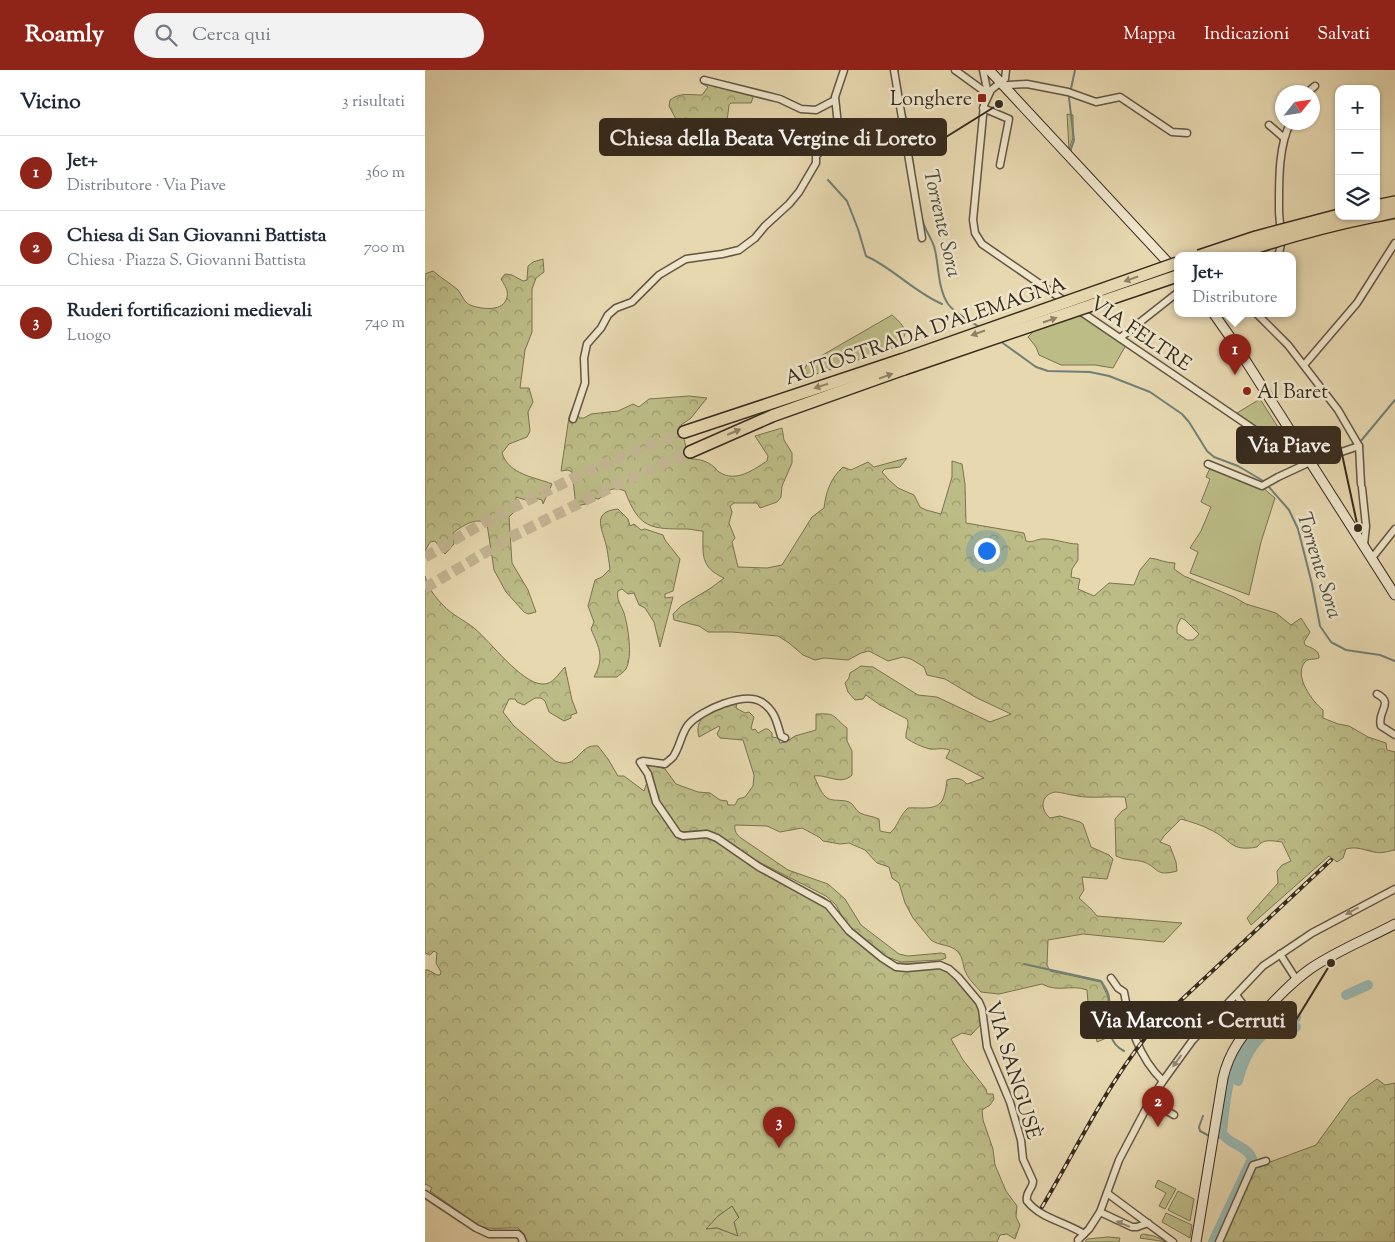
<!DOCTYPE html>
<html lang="it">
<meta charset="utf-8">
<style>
body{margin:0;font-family:"Sorts Mill Goudy",serif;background:#f2f2f3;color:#1f2937}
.controls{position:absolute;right:15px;top:15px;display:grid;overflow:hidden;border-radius:10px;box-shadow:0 1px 4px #0004}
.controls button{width:45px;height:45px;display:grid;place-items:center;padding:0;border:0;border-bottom:1px solid #e0e1e3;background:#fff;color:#1f2937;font:25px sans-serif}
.compass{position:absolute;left:850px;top:15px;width:45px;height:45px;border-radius:50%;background:#fff;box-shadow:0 1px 4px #0004;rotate:60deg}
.you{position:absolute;left:561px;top:480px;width:18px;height:18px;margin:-12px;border:4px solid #fff;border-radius:50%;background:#1a73e8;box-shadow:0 0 0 8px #1a73e833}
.badge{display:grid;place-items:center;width:32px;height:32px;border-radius:50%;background:#8f2418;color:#fff;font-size:16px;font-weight:700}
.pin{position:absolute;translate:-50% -41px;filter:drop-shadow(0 1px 2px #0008)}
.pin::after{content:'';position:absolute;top:26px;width:18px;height:15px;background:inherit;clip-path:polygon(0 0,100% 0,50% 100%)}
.popup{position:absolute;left:749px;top:182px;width:122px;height:65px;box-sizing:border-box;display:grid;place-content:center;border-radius:10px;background:#fff;filter:drop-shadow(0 1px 4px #0005);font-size:16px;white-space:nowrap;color:#747a83}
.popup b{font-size:19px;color:#1f2937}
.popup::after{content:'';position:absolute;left:50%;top:100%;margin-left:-10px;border:10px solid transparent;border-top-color:#fff}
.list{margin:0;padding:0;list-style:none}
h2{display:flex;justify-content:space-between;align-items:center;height:65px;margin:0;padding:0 20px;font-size:21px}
h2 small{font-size:16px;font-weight:400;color:#747a83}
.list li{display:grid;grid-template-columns:32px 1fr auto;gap:15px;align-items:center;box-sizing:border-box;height:75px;padding:0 20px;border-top:1px solid #e0e1e3}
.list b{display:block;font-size:19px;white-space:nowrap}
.list p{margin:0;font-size:16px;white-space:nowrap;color:#747a83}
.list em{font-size:16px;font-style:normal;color:#747a83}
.icon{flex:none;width:28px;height:28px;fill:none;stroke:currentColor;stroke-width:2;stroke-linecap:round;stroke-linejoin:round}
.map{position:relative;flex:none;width:970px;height:1172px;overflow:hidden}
header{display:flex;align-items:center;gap:30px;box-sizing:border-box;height:70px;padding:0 25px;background:#8f2418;color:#fff}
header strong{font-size:24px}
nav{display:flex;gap:28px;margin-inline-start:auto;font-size:18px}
.search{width:350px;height:45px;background:#f2f2f3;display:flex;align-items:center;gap:12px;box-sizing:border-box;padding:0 18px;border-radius:28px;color:#747a83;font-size:19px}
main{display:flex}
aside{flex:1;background:#fff}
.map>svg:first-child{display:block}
</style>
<header>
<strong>Roamly</strong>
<div class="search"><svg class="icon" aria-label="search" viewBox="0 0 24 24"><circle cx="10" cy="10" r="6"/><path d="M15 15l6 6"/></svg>Cerca qui</div>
<nav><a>Mappa</a><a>Indicazioni</a><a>Salvati</a></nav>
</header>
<main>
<aside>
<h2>Vicino<small>3 risultati</small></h2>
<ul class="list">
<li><span class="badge">1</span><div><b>Jet+</b><p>Distributore · Via Piave</p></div><em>360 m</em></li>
<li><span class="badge">2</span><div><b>Chiesa di San Giovanni Battista</b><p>Chiesa · Piazza S. Giovanni Battista</p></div><em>700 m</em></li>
<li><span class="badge">3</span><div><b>Ruderi fortificazioni medievali</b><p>Luogo</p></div><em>740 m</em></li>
</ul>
</aside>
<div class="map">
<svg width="970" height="1172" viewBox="0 0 970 1172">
<defs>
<pattern id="forest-crowns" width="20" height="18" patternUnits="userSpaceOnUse" patternTransform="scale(1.25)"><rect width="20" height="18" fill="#bcbc86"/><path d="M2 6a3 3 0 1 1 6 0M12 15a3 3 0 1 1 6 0" fill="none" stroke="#9a996d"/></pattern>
</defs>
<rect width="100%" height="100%" fill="#e7d8b0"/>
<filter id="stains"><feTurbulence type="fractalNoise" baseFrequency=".004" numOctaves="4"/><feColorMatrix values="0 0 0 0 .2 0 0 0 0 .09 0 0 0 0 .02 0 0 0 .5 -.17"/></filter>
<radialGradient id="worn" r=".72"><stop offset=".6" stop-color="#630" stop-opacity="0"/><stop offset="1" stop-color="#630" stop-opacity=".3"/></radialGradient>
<g fill="#bcbc86" stroke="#787352">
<polygon points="642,44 648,45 648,68 644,79"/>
<polygon points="642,233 701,275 688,298 670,295 636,295 614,285 611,277 603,267 621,248"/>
<path d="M467,245C482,258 486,265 468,278L395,303L384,305L379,302V300L382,294Z"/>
<polygon points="835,329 858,365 860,364 864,369 859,376 812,343"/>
<polygon points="786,396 837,417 850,428 836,472 824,525 765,503 773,482 765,478 776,461 786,437 776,432 785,409 781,407"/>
<polygon points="733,1110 751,1119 740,1139 734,1136 741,1123 730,1117"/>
<polygon points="753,1121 769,1129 765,1151 743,1140"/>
<polygon points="307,1136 314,1148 309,1152 313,1166 292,1158 280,1159 293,1146"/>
<polygon points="741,1143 767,1155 765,1168 737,1152"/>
<polygon points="683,1167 695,1168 694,1172 660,1172 662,1169"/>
</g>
<g fill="url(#forest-crowns)" stroke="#787352" fill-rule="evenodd">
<path d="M283,10L330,22L326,33H306L304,35L300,67L267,49L260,48L252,51L244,36L245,30C255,22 265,25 277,25L283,17L276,13Z"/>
<path d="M118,189L119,202L111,208L107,219V262L100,280L95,318H104L108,332L103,342L105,361L102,367L84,374L77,383C84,405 110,407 127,414L118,434L117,430L110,428L101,430L91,427V440L84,447L87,493L103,520L111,542L103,544L99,542L81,522L69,500L62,454C52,446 37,456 28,463L29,474L20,484L10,471L5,472L0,481V204L8,201C16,208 25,213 33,220C37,225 39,232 45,235C55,239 76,242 81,230C85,222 80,216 76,209L80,204L87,205L98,211L102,210L103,196L108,192Z"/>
<path d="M264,326L282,328L266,348L256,355L262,382L266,389C275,389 282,391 289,397C291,398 292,401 294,402C311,413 328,400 342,391L343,386L330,366L357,358L359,370L367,383V393L357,416L356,427L352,432L335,438L332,433H309L305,436L307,442L304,453L310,468L307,472L313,497L342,498L357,495L387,447L399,438C401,422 405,409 418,397L426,400L443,392L449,397L482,388L475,397L460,399L457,402L463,409L473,418L489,425L495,437L501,440L516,444L527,407V391L537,394L540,414L541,453L599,463L601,471C607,473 610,470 616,469C629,468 641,474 653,474V490L647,499L646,507L655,509L653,519L669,526L684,513L709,515L715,500L725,488C734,489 740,493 750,493L749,499L759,506L809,527L821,534L851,543L866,555L876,548L885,562L879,572L880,575C886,578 895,580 894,588C890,590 883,588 880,592C868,606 888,632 898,640V648L913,654L924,656L943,667L961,673L962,680L970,682V780C964,781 956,784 949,782C939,780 932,776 921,779L918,788L912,792L904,786L826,855L822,848L853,813L852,801L857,795L866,791L857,772C848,771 838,768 832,777C805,782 807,770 786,760C777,755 766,752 756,749L739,766L735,772L745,776L751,792L752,801C730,807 734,798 719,792C709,789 701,791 691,786L690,749L697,741L702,738L700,727C687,726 674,728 661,727C653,727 636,722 630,722C615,725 615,740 625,748L635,746L655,752L658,754L666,777L684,785L688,789L682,809L657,807L659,820L654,828L666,839L672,846L757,853L739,872L658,864L623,870L622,895L625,901L676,912L683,927L684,967L672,972L668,947L663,933L662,920C646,914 633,923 617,914L574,924L556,922C551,916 544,910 541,903C537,895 539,888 532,881C525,874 514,876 506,870L488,848L480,833L474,813L467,808L464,797L452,793L440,780L424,773L415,774L398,771L394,767L377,758L355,762L342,756L310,755C309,761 312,765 316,768L363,800L403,814L420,829L436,855L474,884L483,886L516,883L520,884L521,888L516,890L476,892L462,887L430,864L418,848L411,835L401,826L328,789L309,775L282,760L254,762L250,759L244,744L236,739L231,731L226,704L219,695L224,694L240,699L251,714L273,722L285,723L295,730L302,731L303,735H310L313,729L320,727L328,716L329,705L318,670L295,668L292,664L295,658L294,656L274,667C267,643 295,638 312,632L311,638L320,643L324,642L329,647L326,658L327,660L330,659L333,663L340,659H343L347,663V667L353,668L355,673L361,672L370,666L391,660V644C412,643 407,646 422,658V671L427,681V705C416,716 402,704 389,706C392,712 395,722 401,727C406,732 417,729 424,732C429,734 430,740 435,743C441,746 448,746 454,749L455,761L465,763C474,755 474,746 483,738C496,737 515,742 519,726C521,721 521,715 522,710C531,707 536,708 542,714L559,708L521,688L525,680C515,677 512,680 505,679C497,677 488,673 481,668C480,661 485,655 482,649L455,635L441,625L438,629L430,630L423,622L420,613L424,608L425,603L436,596L448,597L493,625L512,627L565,652L586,644L552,628L520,609L502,605L499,597L486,589L478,587L463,591L444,581L436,583L423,590L399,588L390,590L378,585L364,573L353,566L307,562H283L274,556L249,550L248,544L256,536L286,518L299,508C275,497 278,485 278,461C272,461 268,459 262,459C226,459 214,459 200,421C188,416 182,420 174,429L163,427L161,434L151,436L147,402L143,400L136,401L144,347L147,339L151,335L154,348H159L166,344L193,341L208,334L214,337L224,329ZM756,548L760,550L774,564L768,570H762L752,563V556Z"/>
<path d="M193,439L203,449L205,456L209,454L216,460L220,459L238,465L240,470L255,489L248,521L240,524V528L248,527L235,577L229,552L220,538L214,535L209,523L203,524L197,519L193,521C191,529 196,535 199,543C203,556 208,587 201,599C199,602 194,605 192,607H169C180,587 174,578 166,559L169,552L163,536L170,510L177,507L185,499C184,492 183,485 182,479C179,461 164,442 193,439Z"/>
<path d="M0,506C3,518 10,527 18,535C27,545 39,550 49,558C66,572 96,613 117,614C128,615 133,604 140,597L147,630L152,643L146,645V648L139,651L124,642L120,631L116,628H110L99,635L92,632L90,629H84L78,642L89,656L130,691C154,701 153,673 173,676L183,689L193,706H199L219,721L224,707L230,736L253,764L275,762L326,791L400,828L409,836L416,850L428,866L470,893H517L554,929L558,952L546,965L537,963L526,969L538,990L561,1019L562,1024H568L569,1029L565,1035L557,1040L558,1050L568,1079L570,1095L581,1121L592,1136L591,1147L595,1155L590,1169L582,1164L575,1165L572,1172H102L99,1164L93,1158C78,1157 66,1161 53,1155L5,1121L7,1118L1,1114L0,1115V900H3L12,905H15L16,902L11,893L12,883L9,881L5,885L0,883ZM307,1136L314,1147L309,1152L313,1166L292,1158L281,1159L293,1146Z"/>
<polygon points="952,1009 960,1015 970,1013 970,1172 798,1172 829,1098 891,1075 925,1028"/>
<polygon points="718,1164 729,1166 742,1172 715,1168 716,1165"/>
</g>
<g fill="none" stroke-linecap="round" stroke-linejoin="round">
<g stroke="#708076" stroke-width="2">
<polyline points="473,0 473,8"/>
<polyline points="480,44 489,99"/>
<polyline points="645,82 649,70 644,28 650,0"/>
<path d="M403,110L422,131L433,159L441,186C468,198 489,222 517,234"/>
<path d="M497,148C499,160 508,169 510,180C514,197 513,219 523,234C530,244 544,250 554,257"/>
<polyline points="575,271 611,297 623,301 665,302 684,306 725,322 757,344 764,352 782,381 789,387 813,396 840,412"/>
<polyline points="935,372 970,330"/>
<polyline points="843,416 864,440 873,459 887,514 895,556 906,572 921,580 955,585 970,591"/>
<path d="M599,894L676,911C679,916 684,922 684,928C687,948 678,971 699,981"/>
<polyline points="778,1046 774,1057 775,1061 786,1067"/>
<polyline points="791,1068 799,1067"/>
</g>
<g stroke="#98b9b2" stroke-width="10">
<polyline points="921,925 943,915"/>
<path d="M813,1011C818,991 826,973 843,961L871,957"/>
<path d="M788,1172L827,1089C823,1076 804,1075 797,1063C800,1029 805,970 841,953C850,948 861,948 871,948"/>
</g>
<g stroke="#c3b593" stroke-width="11" stroke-dasharray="11 5.5" stroke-linecap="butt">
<polyline points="0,487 70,446 178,394 259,362"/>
<polyline points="0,518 90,465 199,411 265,382"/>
</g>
<defs>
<g id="street">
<polyline points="469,0 497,168"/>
<polyline points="530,0 563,24"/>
<polyline points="558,0 563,24"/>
<polyline points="581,0 580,9 566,20 559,35 548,150 550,163 557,174 641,232"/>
<polyline points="279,10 355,29 376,39 391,40 410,30"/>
<polyline points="580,17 583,15 602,14 643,22 671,32 695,27 747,62 762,63"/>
<polyline points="883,22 890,16"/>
<polyline points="558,38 584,49 575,95"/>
<polyline points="844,55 859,68"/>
<path d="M852,186C860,174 854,154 854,140C854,114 853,75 866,52"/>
<polyline points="652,239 874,390 886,392"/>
<polyline points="832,244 863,275 913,340 934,376 936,414"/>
<polyline points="695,268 752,223"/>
<polyline points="879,295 932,233 970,173"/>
<polyline points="148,349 160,313 159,288 162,274 176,258 183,245 191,238 207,232 234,205 261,189 297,184 314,180 330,168 340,156 364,134 374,122 391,93 391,86 411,63 413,55 410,27 419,0"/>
<polyline points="783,394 837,416 853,407 881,394 934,376"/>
<polyline points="937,418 941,456 939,475"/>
<polyline points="947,488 970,459"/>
<path d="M952,624C970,633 951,642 956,656L970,665"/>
<path d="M360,668L356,666C352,653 350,641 338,633C321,620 276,640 263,655C256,664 255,677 248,687C246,689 242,692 240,694L218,691L215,692L223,704L231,732L253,764L258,766L282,764L292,768L334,797L403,835L424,861L457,888L471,897L482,898L515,895L524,899L533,907L554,932L557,939L562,977L585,1032L596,1070L598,1089L608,1111C608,1119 600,1122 602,1131C616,1149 641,1152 659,1164"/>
<polyline points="855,884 871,909"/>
<path d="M686,908L693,918L699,922C705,955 712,986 738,1011"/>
<polyline points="811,925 830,950"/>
<polyline points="725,1031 749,1045"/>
<polyline points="682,1123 748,1172"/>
<polyline points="0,1124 51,1158 64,1164 93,1164 96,1167 98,1172"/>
<polyline points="675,1142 707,1157 712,1157 723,1153"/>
<polyline points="653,1170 664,1159 675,1142 694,1090 725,1031 738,1011 767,971 838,896 887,863 970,819"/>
<polyline points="794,1172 828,1095 841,1091"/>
</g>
<g id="secondary">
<polyline points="564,0 749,199"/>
<polyline points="789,244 810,274 970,525"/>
<path d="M771,1172L798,1008C804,982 818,963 837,944C852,928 867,912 885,899C911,881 942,869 970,854"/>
</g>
<g id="highway">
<polyline points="951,136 970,132"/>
<polyline points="951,146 970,142"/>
<polyline points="259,362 476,290"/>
<polyline points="265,382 347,346 479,299"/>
</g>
</defs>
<use href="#street" stroke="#625642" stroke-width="9"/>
<use href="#secondary" stroke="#352a1d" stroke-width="11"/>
<use href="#highway" stroke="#352a1d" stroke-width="14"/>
<use href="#street" stroke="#efe6cc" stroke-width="6"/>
<use href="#secondary" stroke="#efe6cc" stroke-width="9"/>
<use href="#highway" stroke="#e7d8b0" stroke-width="11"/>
<defs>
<path id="rail" d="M617,1137C655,1073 686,1005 736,949L906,790"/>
</defs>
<use href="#rail" stroke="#352a1d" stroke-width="4"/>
<use href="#rail" stroke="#efe6cc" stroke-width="2" stroke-dasharray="5.5" stroke-linecap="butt"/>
<defs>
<g id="highway-bridge">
<polyline points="774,186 831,167 914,145"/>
<path d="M807,186C853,169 901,156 950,146"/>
<polyline points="476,290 752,193"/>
<polyline points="479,299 752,206"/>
</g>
</defs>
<use href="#highway-bridge" stroke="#352a1d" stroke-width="14" stroke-linecap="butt"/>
<use href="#highway-bridge" stroke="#e7d8b0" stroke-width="11"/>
</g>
<defs><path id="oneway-solid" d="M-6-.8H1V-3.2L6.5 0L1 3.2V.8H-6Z" transform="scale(1.25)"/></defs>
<g fill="#8e8166">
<use href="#oneway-solid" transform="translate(706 209) rotate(161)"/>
<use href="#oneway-solid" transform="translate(625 250) rotate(-19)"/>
<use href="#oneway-solid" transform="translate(553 263) rotate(161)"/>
<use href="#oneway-solid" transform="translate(461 306) rotate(-20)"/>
<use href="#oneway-solid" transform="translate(396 316) rotate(162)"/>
<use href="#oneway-solid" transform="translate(309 362) rotate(-23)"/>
</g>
<g fill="#928874">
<use href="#oneway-solid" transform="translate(927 841) rotate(151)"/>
<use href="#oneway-solid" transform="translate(752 991) rotate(126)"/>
<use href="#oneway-solid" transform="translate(698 1154) rotate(-158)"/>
</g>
<g fill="#8f2418" stroke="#efe6cc" stroke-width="2">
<rect x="552" y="23" width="10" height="10" rx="2.5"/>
<circle cx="822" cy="321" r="5"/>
</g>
<g text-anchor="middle" stroke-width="5" stroke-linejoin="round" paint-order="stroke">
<g font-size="20" fill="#352a1d" stroke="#efe6cc" text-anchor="end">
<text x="547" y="35">Longhere</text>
<text x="832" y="328" text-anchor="start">Al Baret</text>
</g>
<g font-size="20" fill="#352a1d" stroke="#efe6cc">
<text transform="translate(500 260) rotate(-19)" y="7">AUTOSTRADA D'ALEMAGNA</text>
<text transform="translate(716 263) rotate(34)" y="7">VIA FELTRE</text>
<text transform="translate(589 1000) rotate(73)" y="7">VIA SANGUSÈ</text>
</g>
<g font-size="21" font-style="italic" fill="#4e4e42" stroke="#efe6cc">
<text transform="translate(518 153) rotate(77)" y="7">Torrente Sora</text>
<text transform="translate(895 495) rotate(73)" y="7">Torrente Sora</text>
</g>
</g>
<path fill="none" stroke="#352a1d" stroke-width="2" d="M574 34L521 67M933 458L915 375M906 893L871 950"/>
<g fill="#352a1d" stroke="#efe6cc" stroke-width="2">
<circle cx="574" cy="34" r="5"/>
<circle cx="933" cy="458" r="5"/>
<circle cx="906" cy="893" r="5"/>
</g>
<g fill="#352a1d" stroke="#352a1d" stroke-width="2">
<rect x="175" y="49" width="346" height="36" rx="5"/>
<rect x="812" y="357" width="103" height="36" rx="5"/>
<rect x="656" y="932" width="215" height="36" rx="5"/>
</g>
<g font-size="21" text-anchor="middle" font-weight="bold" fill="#fff">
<text x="348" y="75">Chiesa della Beata Vergine di Loreto</text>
<text x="864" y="382">Via Piave</text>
<text x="763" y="957">Via Marconi - Cerruti</text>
</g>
<rect width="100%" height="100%" filter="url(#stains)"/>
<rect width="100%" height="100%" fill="url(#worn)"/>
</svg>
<div class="controls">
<button>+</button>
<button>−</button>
<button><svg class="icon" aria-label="layers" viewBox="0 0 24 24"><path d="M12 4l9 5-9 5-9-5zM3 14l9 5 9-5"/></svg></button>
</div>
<svg class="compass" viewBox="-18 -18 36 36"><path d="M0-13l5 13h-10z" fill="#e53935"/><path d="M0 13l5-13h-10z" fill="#747a83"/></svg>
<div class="you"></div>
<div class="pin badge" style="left:810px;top:305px">1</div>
<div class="popup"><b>Jet+</b>Distributore</div>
<div class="pin badge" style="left:733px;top:1057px">2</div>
<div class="pin badge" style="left:354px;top:1078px">3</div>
</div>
</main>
